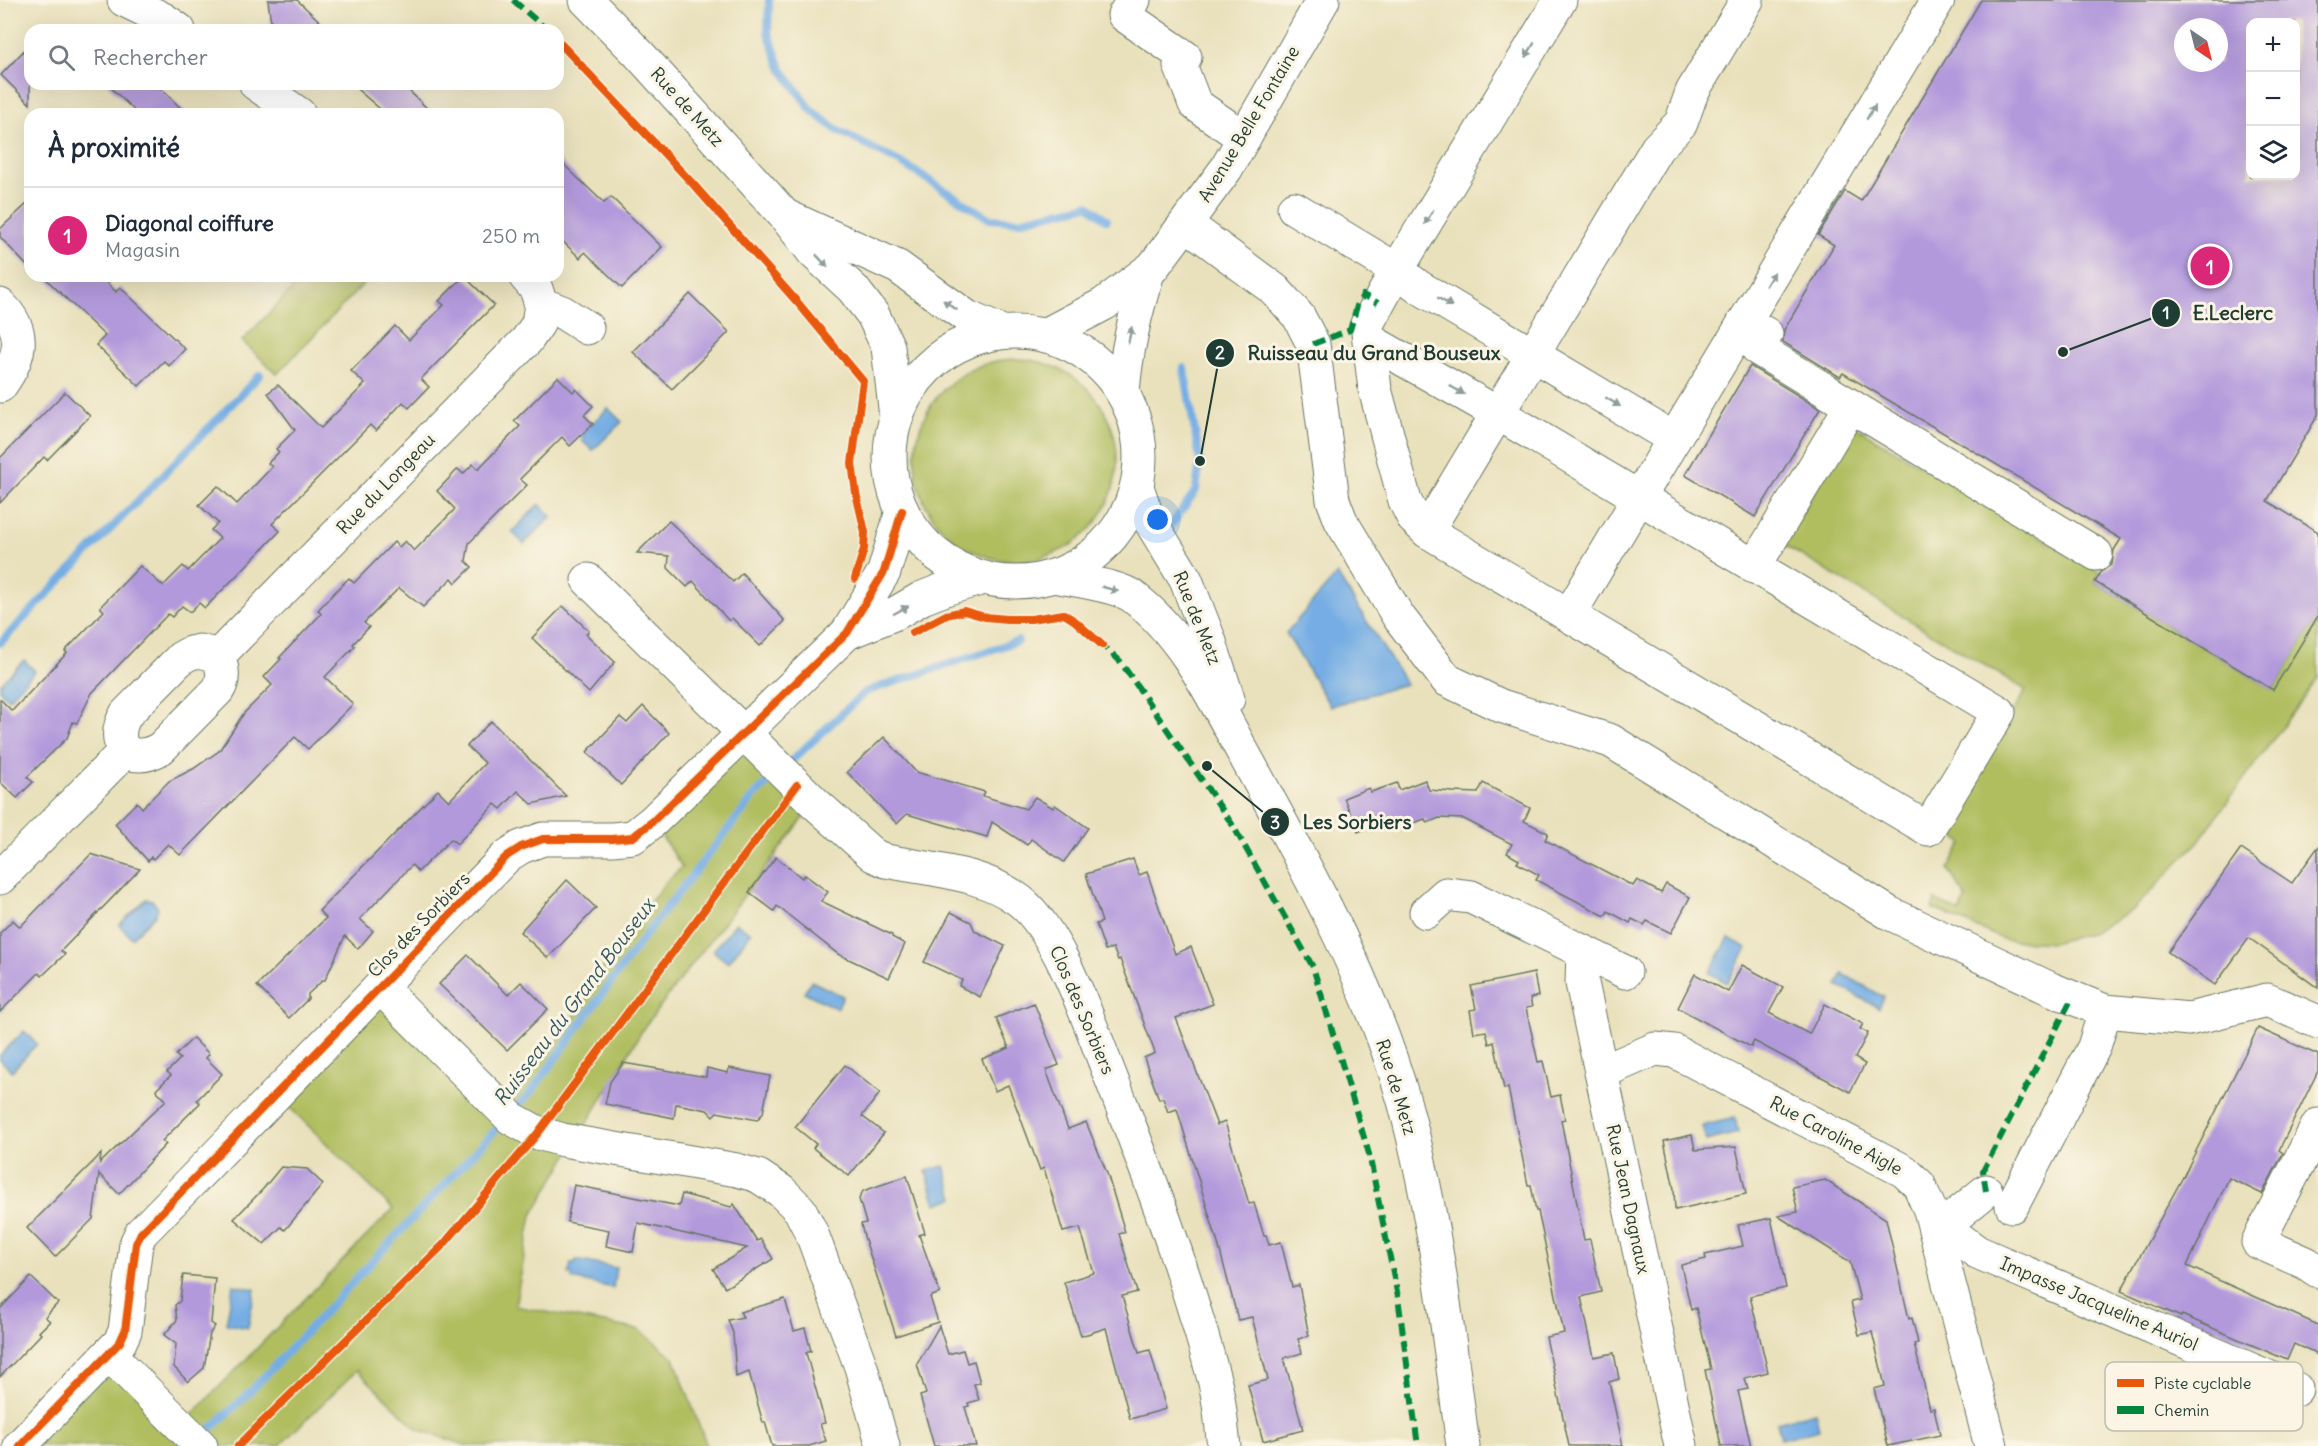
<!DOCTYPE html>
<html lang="fr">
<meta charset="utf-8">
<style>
body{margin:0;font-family:Delius,sans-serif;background:#f6f6f7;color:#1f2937}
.controls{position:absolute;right:18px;top:18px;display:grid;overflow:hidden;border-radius:12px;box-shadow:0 6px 24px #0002}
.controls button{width:54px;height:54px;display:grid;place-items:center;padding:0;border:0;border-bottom:2px solid #e0e1e3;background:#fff;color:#1f2937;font:30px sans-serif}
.compass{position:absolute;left:2174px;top:18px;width:54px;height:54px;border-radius:50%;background:#fff;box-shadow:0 6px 24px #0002;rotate:145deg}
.you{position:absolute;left:1158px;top:520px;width:21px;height:21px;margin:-15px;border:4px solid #fff;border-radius:50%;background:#1a73e8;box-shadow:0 0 0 9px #1a73e833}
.badge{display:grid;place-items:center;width:39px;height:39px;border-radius:50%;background:#db2777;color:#fff;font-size:20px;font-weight:700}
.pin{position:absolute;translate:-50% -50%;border:3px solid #fff;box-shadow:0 2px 6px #0006}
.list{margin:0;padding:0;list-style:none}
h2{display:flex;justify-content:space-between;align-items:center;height:78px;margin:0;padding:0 24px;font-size:26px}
h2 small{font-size:20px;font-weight:400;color:#747a83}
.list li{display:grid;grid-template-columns:39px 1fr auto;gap:18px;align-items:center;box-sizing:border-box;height:96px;padding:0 24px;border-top:2px solid #e0e1e3}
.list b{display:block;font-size:22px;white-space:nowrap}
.list p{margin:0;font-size:20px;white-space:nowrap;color:#747a83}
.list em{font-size:20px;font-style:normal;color:#747a83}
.icon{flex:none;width:33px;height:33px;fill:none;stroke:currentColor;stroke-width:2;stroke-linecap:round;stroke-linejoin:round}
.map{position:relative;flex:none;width:2318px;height:1446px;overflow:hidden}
.search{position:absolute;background:#fff;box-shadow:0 6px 24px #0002;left:24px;top:24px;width:540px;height:66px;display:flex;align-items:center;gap:15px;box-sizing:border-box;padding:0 21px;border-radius:18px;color:#747a83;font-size:22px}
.panel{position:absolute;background:#fff;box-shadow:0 6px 24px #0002;left:24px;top:108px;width:540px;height:174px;border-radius:18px}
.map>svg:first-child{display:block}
</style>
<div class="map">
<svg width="2318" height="1446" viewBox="0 0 2318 1446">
<rect width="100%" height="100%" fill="#fcf5e5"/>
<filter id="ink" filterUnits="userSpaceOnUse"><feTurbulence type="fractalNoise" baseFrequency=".0167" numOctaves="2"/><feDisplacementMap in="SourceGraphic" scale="12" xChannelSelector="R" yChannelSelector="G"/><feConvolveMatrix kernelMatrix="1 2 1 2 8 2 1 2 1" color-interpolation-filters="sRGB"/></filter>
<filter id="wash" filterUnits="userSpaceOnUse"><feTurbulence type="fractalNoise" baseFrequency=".008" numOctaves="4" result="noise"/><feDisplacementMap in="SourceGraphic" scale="24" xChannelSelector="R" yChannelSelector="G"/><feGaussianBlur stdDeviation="1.35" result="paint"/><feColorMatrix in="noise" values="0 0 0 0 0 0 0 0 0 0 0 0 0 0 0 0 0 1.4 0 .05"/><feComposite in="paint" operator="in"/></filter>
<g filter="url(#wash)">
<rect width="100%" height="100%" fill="#e9e1bc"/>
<g fill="#b0be60" stroke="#687e4a" stroke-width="1.5">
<polygon points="305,276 371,276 277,374 242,341"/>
<circle cx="1016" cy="460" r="101"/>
<polygon points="1854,426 2100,572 2095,582 2273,690 2318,616 2318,678 2198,842 2134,909 2093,932 2052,943 2005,940 1932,908 1935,900 1960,912 1966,898 1948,869 1963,842 1942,828 2026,690 1782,544"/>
<polygon points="744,733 815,803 645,1026 532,1215 515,1306 640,1330 674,1358 707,1446 468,1446 417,1429 357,1370 279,1446 20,1446 109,1354 181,1426 393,1209 276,1094 380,987 496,1102 564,1034 611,954 665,883 682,867 652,822"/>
</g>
<g fill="#74ade4" stroke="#4a758c" stroke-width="1.5">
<polygon points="608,408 622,422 593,450 582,441 584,432"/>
<polygon points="539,504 552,516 524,544 512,532"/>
<polygon points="1337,574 1406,684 1330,706 1286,633"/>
<polygon points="24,660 35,671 9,699 0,691 0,684"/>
<polygon points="146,899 152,900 158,908 155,915 132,938 119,925"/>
<polygon points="736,923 751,933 728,963 713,951"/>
<polygon points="1729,938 1747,948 1727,983 1709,973"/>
<polygon points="1843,974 1884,997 1879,1008 1837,985"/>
<polygon points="811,981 843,996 837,1009 804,992"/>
<polygon points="24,1031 37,1044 12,1071 0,1060 0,1055"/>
<polygon points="1735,1118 1738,1133 1706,1141 1702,1126"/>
<polygon points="944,1166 954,1198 936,1204 926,1171"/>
<polygon points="576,1260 616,1268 613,1288 572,1279 572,1275 569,1274 571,1263 575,1264"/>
<polygon points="233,1285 255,1289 248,1328 226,1324"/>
<polygon points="1815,1412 1819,1429 1781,1439 1777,1422"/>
</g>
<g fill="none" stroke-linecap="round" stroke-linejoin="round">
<g stroke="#74ade4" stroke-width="8">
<polyline points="769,0 768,32 781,68 811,110 837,130 903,164 990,219 1019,221 1088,205 1107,220"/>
<polyline points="1173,523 1196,490 1200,461 1184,368"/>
<polyline points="0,643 260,375"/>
<polyline points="786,766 865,692 1018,641"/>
<polyline points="513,1111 532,1091 646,934 756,794 777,775"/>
<polyline points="202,1437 247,1395 504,1121"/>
</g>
</g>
<g id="blocks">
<g fill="#b299dc" fill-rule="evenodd">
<polygon points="268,0 297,0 329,30 272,30"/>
<path d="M1981,0H2318V415L2267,501L2318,532V616L2273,690L2095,582L2101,572L2112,564L2114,550L2121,539L1843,373L1840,377L1783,342L1784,330L1834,245L1818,235L1845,191L1861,201ZM2250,22H2295V176H2250ZM2183,27H2219V63H2183Z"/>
<polygon points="30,44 30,104 1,75"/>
<polygon points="107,84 156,84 187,114 138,114"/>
<polygon points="351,84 402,84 433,114 386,114"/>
<polygon points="558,159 604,203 611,197 662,247 622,288 585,252 580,258 558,237"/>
<polygon points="30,201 30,269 0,237 0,229"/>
<polygon points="43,276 100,276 116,292 120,287 185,349 169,366 164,361 139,386 96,345 105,336"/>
<polygon points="464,276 494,305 421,379 429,387 409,408 403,402 376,431 370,425 272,524 280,531 205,608 199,603 190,612 182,606 172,617 168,614 92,693 77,723 73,722 67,738 27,777 33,782 17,798 0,782 0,699 12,711 67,653 65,651 104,611 100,607 140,566 163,586 183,566 188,571 220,538 211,530 218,523 199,505 218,486 237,504 272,467 268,463 279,452 276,449 295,430 268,393 278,385 321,428 365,384 351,371 395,326 409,340 444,305 439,301"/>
<polygon points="690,294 729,332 672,389 633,352"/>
<polygon points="1750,366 1820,409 1755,517 1685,475"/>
<polygon points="558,377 573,392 576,389 593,406 584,415 593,424 570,446 562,437 520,479 527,485 469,543 466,561 472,567 456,583 452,578 423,607 399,588 364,623 369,627 353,644 355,646 325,677 353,704 308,749 295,737 180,855 168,844 153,859 151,857 148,861 115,824 137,802 142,808 169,781 193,769 219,751 244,713 272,685 264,677 281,659 279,658 321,614 318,610 330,597 349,578 354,583 394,542 399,547 405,541 414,551 455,509 437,491 458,469 463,474 473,464 478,469 520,426 514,421"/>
<polygon points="65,392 90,416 47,460 44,457 0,503 0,458"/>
<polygon points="669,521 733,582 742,573 785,621 760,646 732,618 729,621 693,581 687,587 668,568 669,556 637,553"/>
<polygon points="563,606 589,631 586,634 615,662 589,693 532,638"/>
<polygon points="643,706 669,733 621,785 587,752 620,717 627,723"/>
<polygon points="491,721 566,796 532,804 518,791 501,809 495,804 457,844 451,839 418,872 412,865 360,919 373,931 358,949 345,936 325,980 323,980 308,994 308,999 289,1018 257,986 326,918 319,911 438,790 449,801 485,763 467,746"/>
<polygon points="884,737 916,772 985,792 983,796 1026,809 1035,797 1053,808 1055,805 1088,828 1064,862 1031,839 1027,845 992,822 987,837 907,814 897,824 847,772"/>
<polygon points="1425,780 1429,790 1453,792 1478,793 1483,783 1530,808 1524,821 1548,833 1545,840 1633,886 1637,880 1661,893 1666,884 1690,897 1671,933 1647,921 1644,925 1632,919 1630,923 1608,911 1605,916 1536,880 1539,875 1517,863 1519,860 1507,853 1512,844 1464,819 1439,818 1427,823 1425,819 1413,823 1411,821 1386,830 1384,826 1372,831 1370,827 1358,832 1344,798 1369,788 1371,792 1397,783 1399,790"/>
<polygon points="2318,847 2318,988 2249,938 2215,985 2168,952 2241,849 2292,883"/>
<polygon points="91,854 140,869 61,951 65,954 42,976 39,973 0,1012 0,933 13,920 20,927"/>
<polygon points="776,857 802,878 805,875 828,892 821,901 892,935 892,937 905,944 889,978 838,954 777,906 774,911 749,892"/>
<polygon points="1133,859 1139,875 1147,872 1175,954 1191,947 1213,1004 1176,1018 1217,1125 1225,1122 1249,1204 1254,1203 1264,1236 1266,1235 1269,1245 1281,1242 1292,1287 1299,1285 1309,1336 1298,1339 1302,1353 1284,1358 1303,1430 1263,1441 1248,1385 1268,1380 1252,1317 1238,1320 1219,1247 1177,1109 1168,1112 1163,1098 1159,1099 1144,1058 1155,1053 1141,1015 1120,959 1118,960 1113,948 1105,950 1096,924 1102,922 1086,874"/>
<polygon points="567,880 596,908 548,958 520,932"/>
<polygon points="951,912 971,922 975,931 1005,946 980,997 959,986 962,980 924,962"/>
<polygon points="468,955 508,995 521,982 548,1009 507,1050 439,984"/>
<polygon points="1742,965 1783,987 1769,1013 1809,1034 1825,1004 1863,1024 1860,1029 1868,1033 1855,1058 1865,1064 1850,1092 1754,1041 1751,1047 1678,1008 1695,974 1728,992"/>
<polygon points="1534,973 1538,996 1530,998 1532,1007 1526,1008 1538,1062 1543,1061 1551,1097 1560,1095 1565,1119 1561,1120 1584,1240 1590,1239 1601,1292 1581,1297 1594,1357 1614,1353 1619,1379 1609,1382 1623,1446 1569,1446 1546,1337 1564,1333 1538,1211 1536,1211 1531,1185 1528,1185 1508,1088 1504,1089 1494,1042 1489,1044 1486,1031 1474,1033 1470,1010 1476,1009 1471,986"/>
<polygon points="1034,1003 1059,1065 1046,1070 1068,1129 1086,1122 1107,1173 1125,1232 1119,1234 1137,1292 1122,1296 1139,1353 1150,1350 1166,1409 1130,1419 1106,1328 1081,1336 1064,1282 1094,1273 1080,1228 1063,1232 1044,1168 1040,1170 1008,1085 995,1091 982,1059 1009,1048 996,1018"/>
<polygon points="2258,1028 2318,1055 2318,1071 2279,1150 2283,1153 2262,1194 2229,1178 2187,1266 2318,1325 2318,1355 2294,1344 2287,1360 2182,1315 2181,1317 2121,1291 2184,1175"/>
<polygon points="193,1038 209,1054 206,1058 222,1074 197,1100 200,1103 162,1141 166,1144 119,1194 99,1174 93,1219 55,1257 27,1228 101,1154 100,1163 166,1100 156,1090 171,1075 167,1072 180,1059 176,1055"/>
<polygon points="623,1063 706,1077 707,1068 728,1073 729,1068 770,1076 763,1113 757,1120 717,1112 713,1116 707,1110 676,1104 674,1118 605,1104 610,1082"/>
<polygon points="845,1065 880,1093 862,1116 884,1133 849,1176 813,1148 816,1144 795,1127"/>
<polygon points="1692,1135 1695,1150 1736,1147 1746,1194 1675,1210 1674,1189 1664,1141"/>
<polygon points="281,1167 307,1169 323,1184 285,1230 281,1227 264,1244 234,1219 263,1189"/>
<polygon points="907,1176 925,1233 919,1235 940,1293 930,1297 938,1322 896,1336 863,1233 861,1224 866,1223 859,1199 863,1191"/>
<polygon points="1825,1180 1886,1219 1909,1319 1912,1318 1918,1343 1914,1344 1930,1409 1934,1408 1940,1435 1888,1446 1874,1389 1885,1386 1872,1332 1859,1335 1851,1302 1860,1300 1850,1262 1778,1216 1798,1212 1792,1187"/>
<polygon points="574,1185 679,1206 682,1194 731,1207 734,1204 757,1241 761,1239 773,1259 725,1288 713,1269 747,1248 638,1223 633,1252 606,1246 609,1230 567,1222"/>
<polygon points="1771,1218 1786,1288 1750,1296 1768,1372 1745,1378 1748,1389 1738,1391 1751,1446 1721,1446 1705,1370 1711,1369 1696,1308 1691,1310 1681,1265 1706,1259 1705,1255 1743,1246 1738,1225"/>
<polygon points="183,1275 215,1278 211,1323 215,1326 210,1333 204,1368 188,1382 174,1367 176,1344 164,1335 177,1320 175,1305 180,1301"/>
<polygon points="31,1277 58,1303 45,1317 50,1321 39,1332 41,1334 0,1377 0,1309"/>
<polygon points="785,1299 794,1331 805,1328 811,1351 806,1353 825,1423 820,1424 826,1441 809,1446 772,1446 765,1422 763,1423 749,1372 736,1377 733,1333 728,1320 743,1317 740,1312"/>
<polygon points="939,1326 948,1354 963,1350 967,1363 974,1361 980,1383 974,1384 979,1400 968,1403 969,1406 965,1407 976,1446 934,1446 920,1396 926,1394 917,1364"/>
</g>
</g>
</g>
<g filter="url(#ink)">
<use href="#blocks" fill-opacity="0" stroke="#667664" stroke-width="1.5"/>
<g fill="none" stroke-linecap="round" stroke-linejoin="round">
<defs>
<g id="minor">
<polyline points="124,0 163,19 179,30"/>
<polyline points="1134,0 1124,15 1185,57 1180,65 1195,104 1244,138"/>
<polyline points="256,84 299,114"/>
<polyline points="1294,208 1397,270 1419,287 1674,439 1938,0"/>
<polyline points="1186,224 1275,290 1299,317 1313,344 1333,500 1341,521 1398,616 1447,680 1501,706 1611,741 1889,913 2051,989 2105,1011 2189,1019 2267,1000 2318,1022"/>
<polyline points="525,276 536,289 541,304 562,312 587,328"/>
<path d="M0,305C28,332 21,358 0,386"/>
<polyline points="1744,322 1766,334 1758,349 1851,406 1754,567"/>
<polyline points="1045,335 1104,304 1153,267 1226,169 1323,0"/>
<polyline points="1369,340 1499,414 1999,712 1928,829 1427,531 1414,519 1405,501 1375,389 1367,324 1397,270 1560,0"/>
<path d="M1123,393C1126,351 1135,313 1148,273"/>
<polyline points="1851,406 2096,554"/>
<polyline points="1427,531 1657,148 1681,123 1692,92 1747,0"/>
<path d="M588,580L815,803L873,855L886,861C931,870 983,872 1020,901C1058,931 1088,1019 1106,1065C1146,1167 1186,1272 1214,1379C1220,1400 1221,1424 1224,1446"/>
<polyline points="1569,615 1674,439"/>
<polyline points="847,633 896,613 922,598 948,588 984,578"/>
<path d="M200,651L218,656C223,668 225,679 218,690L161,748C130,767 108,745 126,714L181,658L190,653Z"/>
<polyline points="218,656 527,340 538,324 541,304"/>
<polyline points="0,878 125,751"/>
<polyline points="1426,912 1446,894 1471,897 1625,972"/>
<polyline points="1583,951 1582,983 1681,1446"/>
<polyline points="380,987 511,1118 538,1133 563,1140 737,1170 758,1176 781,1191 800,1210 812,1234 861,1367 883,1446"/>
<polyline points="1602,1072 1655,1049 1674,1051 1904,1171 1919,1185 1930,1210 1991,1446"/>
<polyline points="2318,1125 2258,1242 2306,1263 2318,1271"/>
<polyline points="2012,1206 2094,1047 2105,1011"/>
<polyline points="1936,1232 1961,1240 1977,1252 2296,1389"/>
<polyline points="1936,1232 1986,1191"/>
<polyline points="109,1354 201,1446"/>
<polyline points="20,1446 120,1342 125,1331 136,1244 141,1233 150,1224 507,856 521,847 543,839 612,839 633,837 652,822 847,633 884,572 902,511"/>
</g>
<g id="major">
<polyline points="586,0 638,53 785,216 814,253 853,289 873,315 888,347 896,417"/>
<polyline points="788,217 898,267 967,317 1002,332"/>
<circle cx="1015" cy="457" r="125"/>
<polyline points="1137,487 1147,516 1186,580 1209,639 1228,699"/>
<path d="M1053,576C1072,579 1117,586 1132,596C1187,637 1217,706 1250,765C1309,873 1370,982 1404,1101C1435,1214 1448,1330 1463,1446"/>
</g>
</defs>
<use href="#minor" stroke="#667664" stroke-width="35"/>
<use href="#major" stroke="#667664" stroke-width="35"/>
<use href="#minor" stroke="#fff" stroke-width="33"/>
<use href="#major" stroke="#fff" stroke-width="33"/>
<g stroke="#00873e" stroke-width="6" stroke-dasharray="12 6" stroke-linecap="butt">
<polyline points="513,0 547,30"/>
<polyline points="1313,344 1350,330 1357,306 1363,295 1378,303"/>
<polyline points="1099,642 1120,661 1232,824 1313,967 1369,1154 1398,1297 1418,1446"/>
<polyline points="1986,1191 1983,1171 2072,998"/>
</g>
<defs>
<g id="cycleway">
<polyline points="558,41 693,184 798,303 863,381 852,463 856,493 865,532 864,549 855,579"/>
<polyline points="912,633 946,615 964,611 985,617 1007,619 1031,619 1064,614 1075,621 1102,645"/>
<polyline points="20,1446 120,1342 125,1331 136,1244 141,1233 150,1224 507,856 521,847 543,839 612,839 633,837 652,822 847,633 884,572 902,511"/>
<polyline points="238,1446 444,1244 538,1133 797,785"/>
</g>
</defs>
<use href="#cycleway" stroke="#fcf5e5" stroke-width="11"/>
<use href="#cycleway" stroke="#e8590c" stroke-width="8"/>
</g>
<defs><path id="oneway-solid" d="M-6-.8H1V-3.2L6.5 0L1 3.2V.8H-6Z" transform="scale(1.5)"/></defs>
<g fill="#8f9e9a">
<use href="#oneway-solid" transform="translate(1530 50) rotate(121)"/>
<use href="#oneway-solid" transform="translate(1871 112) rotate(-59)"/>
<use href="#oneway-solid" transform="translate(1429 217) rotate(121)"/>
<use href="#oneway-solid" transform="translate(822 261) rotate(47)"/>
<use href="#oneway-solid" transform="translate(1770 279) rotate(-59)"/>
<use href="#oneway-solid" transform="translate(1445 302) rotate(31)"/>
<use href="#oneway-solid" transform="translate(950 305) rotate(-145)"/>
<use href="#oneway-solid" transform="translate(1130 335) rotate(-78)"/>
<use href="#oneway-solid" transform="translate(1457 390) rotate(30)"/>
<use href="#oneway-solid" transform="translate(1613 402) rotate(31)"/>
<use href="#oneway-solid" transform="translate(1110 589) rotate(16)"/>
<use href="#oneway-solid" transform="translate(901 610) rotate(-28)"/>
</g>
</g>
<g text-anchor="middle" stroke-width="6" stroke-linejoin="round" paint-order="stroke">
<g font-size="18" fill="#1f3d34" stroke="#fcf5e5">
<text transform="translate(687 107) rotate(48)" y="6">Rue de Metz</text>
<text transform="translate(1249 124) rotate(-59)" y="6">Avenue Belle Fontaine</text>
<text transform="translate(386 484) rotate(-46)" y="6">Rue du Longeau</text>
<text transform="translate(1197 618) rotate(68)" y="6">Rue de Metz</text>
<text transform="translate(419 925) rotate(-46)" y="6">Clos des Sorbiers</text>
<text transform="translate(1082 1010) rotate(67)" y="6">Clos des Sorbiers</text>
<text transform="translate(1396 1087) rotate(73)" y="6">Rue de Metz</text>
<text transform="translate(1836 1136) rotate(28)" y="6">Rue Caroline Aigle</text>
<text transform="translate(1628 1199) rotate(78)" y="6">Rue Jean Dagnaux</text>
<text transform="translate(2099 1304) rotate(23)" y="6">Impasse Jacqueline Auriol</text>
</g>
<g font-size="20" font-style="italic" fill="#345960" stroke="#fcf5e5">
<text transform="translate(574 1002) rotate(-53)" y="7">Ruisseau du Grand Bouseux</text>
</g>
</g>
<rect x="2105" y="1362" width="198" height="69" rx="9" fill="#fcf5e5" stroke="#babeb0" stroke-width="1.5"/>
<rect x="2117" y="1379" width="27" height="8" fill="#e8590c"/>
<rect x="2117" y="1406" width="27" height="8" fill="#00873e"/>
<g font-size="16" fill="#1f3d34">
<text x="2154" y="1389">Piste cyclable</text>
<text x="2154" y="1416">Chemin</text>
</g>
<path fill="none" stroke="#1f3d34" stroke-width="2" d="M2063 352L2166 313M1200 461L1220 353M1207 766L1275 822"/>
<g fill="#1f3d34" stroke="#fcf5e5" stroke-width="2">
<circle cx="2063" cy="352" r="6"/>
<circle cx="1200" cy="461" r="6"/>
<circle cx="1207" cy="766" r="6"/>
<circle cx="2166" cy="313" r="15"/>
<circle cx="1220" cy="353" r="15"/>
<circle cx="1275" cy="822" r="15"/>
</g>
<g font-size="18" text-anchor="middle" font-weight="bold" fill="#fff">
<text x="2166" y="319">1</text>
<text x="1220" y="359">2</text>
<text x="1275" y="829">3</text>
</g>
<g font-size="20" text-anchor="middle" font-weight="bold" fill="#1f3d34" stroke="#fcf5e5" stroke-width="6" stroke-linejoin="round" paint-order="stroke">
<text x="2233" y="320">E.Leclerc</text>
<text x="1374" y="360">Ruisseau du Grand Bouseux</text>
<text x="1357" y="829">Les Sorbiers</text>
</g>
</svg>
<div class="controls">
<button>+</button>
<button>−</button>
<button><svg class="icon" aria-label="layers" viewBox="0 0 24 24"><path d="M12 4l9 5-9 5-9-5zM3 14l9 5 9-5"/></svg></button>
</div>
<svg class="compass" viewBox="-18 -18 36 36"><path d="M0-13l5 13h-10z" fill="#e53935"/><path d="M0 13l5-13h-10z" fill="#747a83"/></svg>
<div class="you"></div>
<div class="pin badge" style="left:2210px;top:266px">1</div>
<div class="search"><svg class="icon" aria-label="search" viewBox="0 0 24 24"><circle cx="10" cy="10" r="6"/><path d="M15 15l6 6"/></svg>Rechercher</div>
<section class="panel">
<h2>À proximité<small></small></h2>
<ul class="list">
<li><span class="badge">1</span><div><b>Diagonal coiffure</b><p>Magasin</p></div><em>250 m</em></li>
</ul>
</section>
</div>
